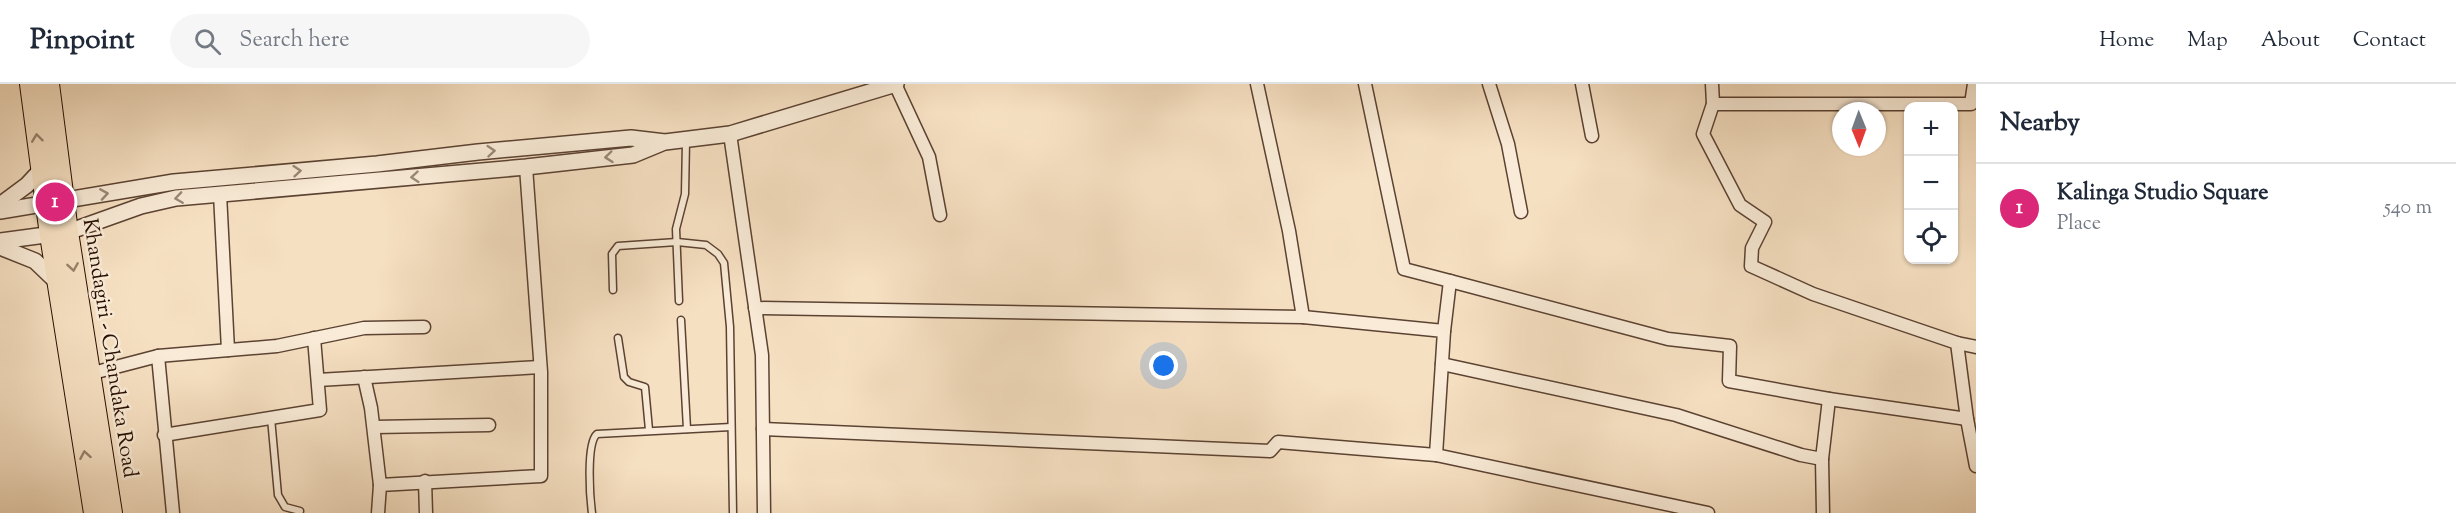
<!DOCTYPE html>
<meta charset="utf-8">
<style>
body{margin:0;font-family:"Sorts Mill Goudy",serif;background:#f6f6f7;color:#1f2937}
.controls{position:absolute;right:18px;top:18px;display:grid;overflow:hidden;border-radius:12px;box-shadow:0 2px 4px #0004}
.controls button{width:54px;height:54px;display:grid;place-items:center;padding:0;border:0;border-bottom:2px solid #e0e1e3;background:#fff;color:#1f2937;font:30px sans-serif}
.compass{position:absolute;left:1832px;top:18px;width:54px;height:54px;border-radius:50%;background:#fff;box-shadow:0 2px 4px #0004;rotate:179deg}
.you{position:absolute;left:1164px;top:282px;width:21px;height:21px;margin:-15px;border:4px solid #fff;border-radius:50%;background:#1a73e8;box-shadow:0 0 0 9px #1a73e833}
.badge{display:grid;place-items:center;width:39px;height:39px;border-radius:50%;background:#db2777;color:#fff;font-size:20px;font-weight:700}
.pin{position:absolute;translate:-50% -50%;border:3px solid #fff;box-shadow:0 2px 6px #0006}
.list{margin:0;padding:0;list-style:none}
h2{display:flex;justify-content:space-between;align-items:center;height:78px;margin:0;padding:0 24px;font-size:26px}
h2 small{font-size:20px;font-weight:400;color:#747a83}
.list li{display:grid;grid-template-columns:39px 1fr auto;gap:18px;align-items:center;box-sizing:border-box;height:90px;padding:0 24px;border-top:2px solid #e0e1e3}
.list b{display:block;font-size:22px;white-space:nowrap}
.list p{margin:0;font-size:20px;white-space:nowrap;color:#747a83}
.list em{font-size:20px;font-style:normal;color:#747a83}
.icon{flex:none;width:33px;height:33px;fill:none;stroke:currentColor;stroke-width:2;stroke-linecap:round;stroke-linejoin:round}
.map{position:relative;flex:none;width:1976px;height:429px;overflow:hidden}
header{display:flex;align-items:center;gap:36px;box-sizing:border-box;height:84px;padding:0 30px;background:#fff;border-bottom:2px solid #e0e1e3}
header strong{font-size:28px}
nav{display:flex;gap:33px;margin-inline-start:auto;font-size:21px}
.search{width:420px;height:54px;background:#f6f6f7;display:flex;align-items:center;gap:15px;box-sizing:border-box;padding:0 21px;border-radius:33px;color:#747a83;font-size:22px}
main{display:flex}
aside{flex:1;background:#fff}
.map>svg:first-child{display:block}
</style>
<header>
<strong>Pinpoint</strong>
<div class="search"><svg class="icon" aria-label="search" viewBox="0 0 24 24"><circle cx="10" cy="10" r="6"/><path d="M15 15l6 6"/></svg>Search here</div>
<nav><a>Home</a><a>Map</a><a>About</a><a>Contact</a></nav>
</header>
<main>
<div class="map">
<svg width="1976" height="429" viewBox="0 0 1976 429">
<rect width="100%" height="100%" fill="#f6e0c2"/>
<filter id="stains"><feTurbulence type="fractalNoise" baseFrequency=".00333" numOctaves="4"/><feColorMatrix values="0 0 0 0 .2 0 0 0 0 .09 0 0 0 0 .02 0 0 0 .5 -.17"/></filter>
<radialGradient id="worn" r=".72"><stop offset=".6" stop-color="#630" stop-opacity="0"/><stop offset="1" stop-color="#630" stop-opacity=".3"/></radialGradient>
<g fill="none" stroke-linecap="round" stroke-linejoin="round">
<defs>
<g id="service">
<polyline points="613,206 612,170 618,162 677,158 706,161 718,170 724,179 730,243 733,429"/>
<polyline points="679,217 676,145 685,110 686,57"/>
<polyline points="681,236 687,345"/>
<polyline points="618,254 624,293 629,298 645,303 649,346"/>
<polyline points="271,334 278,411 285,423 300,427"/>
<path d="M592,429C590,414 586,359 597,350L731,343"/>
</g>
<g id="minor">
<polyline points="895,0 929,73 940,131"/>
<polyline points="1257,0 1289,147 1303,233"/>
<polyline points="1365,0 1404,185 1450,197 1444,247"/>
<polyline points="1489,0 1508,60 1521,128"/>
<polyline points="1582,0 1592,52"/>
<polyline points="1712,0 1713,20 1703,50 1740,121 1765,138 1752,164 1751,182 1813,210 1957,259 1967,335 1829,315"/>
<polyline points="1713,20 1971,20 1974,0"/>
<polyline points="730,50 762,271 764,429"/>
<polyline points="220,110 228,266"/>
<polyline points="755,224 1303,233 1444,247 1436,371 1278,358 1270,367 763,345"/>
<polyline points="1957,259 1976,263"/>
<polyline points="158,272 173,429"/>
<polyline points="1442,280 1676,331 1801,371 1822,375 1829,315 1729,297 1730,262 1668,255 1450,197"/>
<polyline points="89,290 158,272 277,262 364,244 424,243"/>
<polyline points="364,293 371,324 380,401"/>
<polyline points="318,296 540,283"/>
<polyline points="1967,335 1976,382"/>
<polyline points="374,343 489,341"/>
<polyline points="164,351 320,326 314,254"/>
<polyline points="1436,371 1708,429"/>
<polyline points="1822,375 1823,429"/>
<polyline points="425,397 426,429"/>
<polyline points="378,429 380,401 541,392 541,288 526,83"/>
</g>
<g id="tertiary">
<polyline points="0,121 27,101 41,86"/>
<polyline points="0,127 174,98 377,80 478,68 631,54 665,58 730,50 896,0"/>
<polyline points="0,157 68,148 141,122 176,114 526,83 633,71 662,59"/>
<polyline points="0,163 35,177 57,198"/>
</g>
<g id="primary">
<polyline points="30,0 50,151 94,429"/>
<polyline points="49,0 68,148 112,429"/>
</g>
</defs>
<use href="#service" stroke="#5b4232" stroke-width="9"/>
<use href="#minor" stroke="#5b4232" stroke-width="15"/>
<use href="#tertiary" stroke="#5b4232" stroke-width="18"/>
<use href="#primary" stroke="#270e02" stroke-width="22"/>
<use href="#service" stroke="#f9ebd7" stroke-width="6"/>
<use href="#minor" stroke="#f9ebd7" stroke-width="12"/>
<use href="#tertiary" stroke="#f9ebd7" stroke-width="15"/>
<use href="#primary" stroke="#f6e0c2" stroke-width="20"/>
</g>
<defs><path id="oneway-chevron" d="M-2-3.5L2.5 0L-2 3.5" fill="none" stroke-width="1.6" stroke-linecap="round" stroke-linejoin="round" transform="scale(1.5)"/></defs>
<g stroke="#99826c">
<use href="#oneway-chevron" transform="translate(37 54) rotate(-97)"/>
<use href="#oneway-chevron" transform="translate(73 183) rotate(81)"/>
<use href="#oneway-chevron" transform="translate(85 371) rotate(-100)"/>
</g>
<g stroke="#9a8877">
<use href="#oneway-chevron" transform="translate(491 67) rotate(-5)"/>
<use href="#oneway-chevron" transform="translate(609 73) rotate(174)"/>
<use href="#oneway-chevron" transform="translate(297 87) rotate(-5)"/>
<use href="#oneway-chevron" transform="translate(415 93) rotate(175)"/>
<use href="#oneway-chevron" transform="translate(104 110) rotate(-9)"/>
<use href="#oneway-chevron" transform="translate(179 114) rotate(172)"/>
</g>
<g text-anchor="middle" stroke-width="5" stroke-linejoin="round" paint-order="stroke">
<g font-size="21" fill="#270e02" stroke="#f9ebd7">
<text transform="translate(111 264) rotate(81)" y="7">Khandagiri - Chandaka Road</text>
</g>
</g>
<rect width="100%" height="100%" filter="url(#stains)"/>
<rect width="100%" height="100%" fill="url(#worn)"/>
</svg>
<div class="controls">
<button>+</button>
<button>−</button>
<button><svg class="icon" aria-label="locate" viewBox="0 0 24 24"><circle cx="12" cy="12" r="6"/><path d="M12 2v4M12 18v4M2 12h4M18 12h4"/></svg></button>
</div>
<svg class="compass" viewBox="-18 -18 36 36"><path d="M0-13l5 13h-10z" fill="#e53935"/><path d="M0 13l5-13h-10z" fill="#747a83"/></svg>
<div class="you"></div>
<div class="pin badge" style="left:55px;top:118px">1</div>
</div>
<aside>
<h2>Nearby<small></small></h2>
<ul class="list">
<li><span class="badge">1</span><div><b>Kalinga Studio Square</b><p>Place</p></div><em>540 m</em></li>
</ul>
</aside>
</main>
